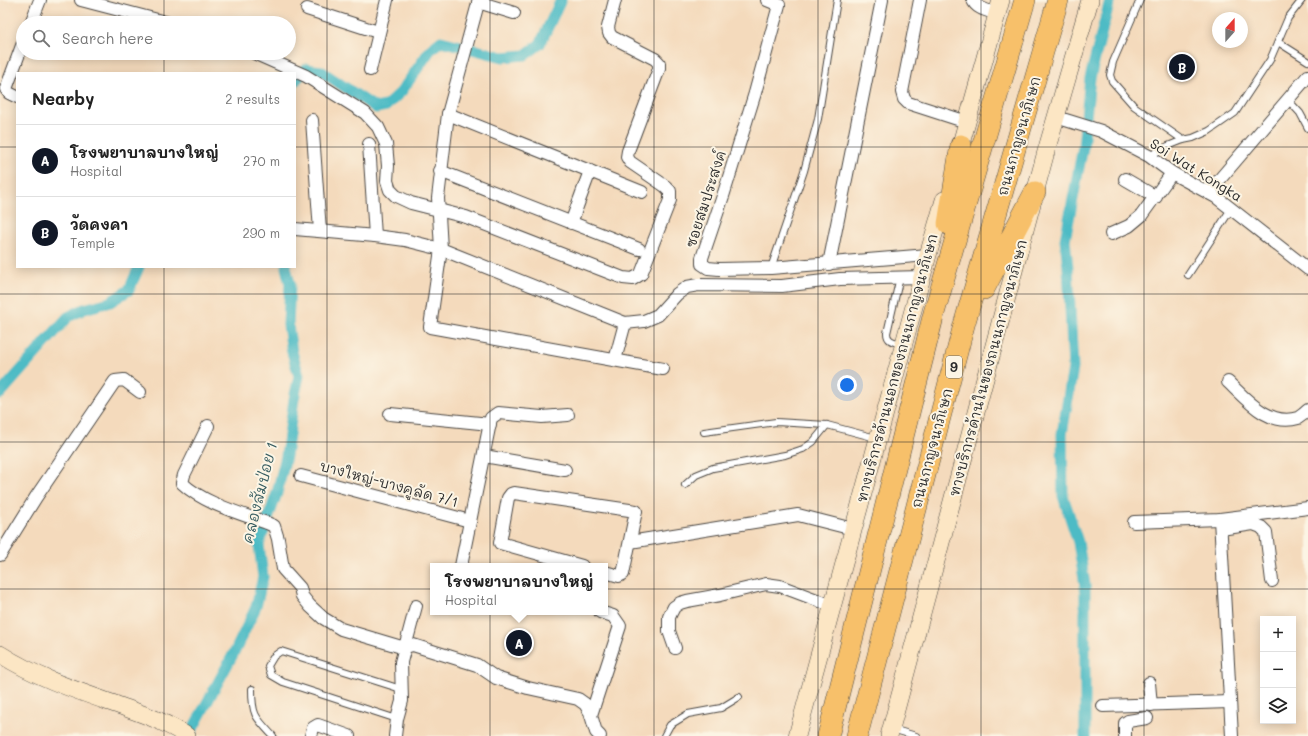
<!DOCTYPE html>
<meta charset="utf-8">
<style>
body{margin:0;font-family:Mali,"Playpen Sans Thai",sans-serif;background:#f2f2f2;color:#222}
.controls{position:absolute;right:12px;bottom:12px;display:grid;overflow:hidden;border-radius:0px;box-shadow:0 2px 10px #0003}
.controls button{width:36px;height:36px;display:grid;place-items:center;padding:0;border:0;border-bottom:1px solid #e0e0e0;background:#fff;color:#222;font:20px sans-serif}
.compass{position:absolute;left:1212px;top:12px;width:36px;height:36px;border-radius:50%;background:#fff;box-shadow:0 2px 10px #0003;rotate:21deg}
.you{position:absolute;left:847px;top:385px;width:14px;height:14px;margin:-10px;border:3px solid #fff;border-radius:50%;background:#1a73e8;box-shadow:0 0 0 6px #1a73e833}
.badge{display:grid;place-items:center;width:26px;height:26px;border-radius:50%;background:#111827;color:#fff;font-size:13px;font-weight:700}
.pin{position:absolute;translate:-50% -50%;border:2px solid #fff;box-shadow:0 1px 4px #0006}
.popup{position:absolute;left:430px;top:563px;width:178px;height:52px;box-sizing:border-box;display:grid;place-content:center;border-radius:0px;background:#fff;filter:drop-shadow(0 1px 3px #0005);font-size:13px;white-space:nowrap;color:#767676}
.popup b{font-size:15px;color:#222}
.popup::after{content:'';position:absolute;left:50%;top:100%;margin-left:-8px;border:8px solid transparent;border-top-color:#fff}
.list{margin:0;padding:0;list-style:none}
h2{display:flex;justify-content:space-between;align-items:center;height:52px;margin:0;padding:0 16px;font-size:17px}
h2 small{font-size:13px;font-weight:400;color:#767676}
.list li{display:grid;grid-template-columns:26px 1fr auto;gap:12px;align-items:center;box-sizing:border-box;height:72px;padding:0 16px;border-top:1px solid #e0e0e0}
.list b{display:block;font-size:15px;white-space:nowrap}
.list p{margin:0;font-size:13px;white-space:nowrap;color:#767676}
.list em{font-size:13px;font-style:normal;color:#767676}
.icon{flex:none;width:22px;height:22px;fill:none;stroke:currentColor;stroke-width:2;stroke-linecap:round;stroke-linejoin:round}
.map{position:relative;flex:none;width:1308px;height:736px;overflow:hidden}
.search{position:absolute;background:#fff;box-shadow:0 2px 10px #0003;left:16px;top:16px;width:280px;height:44px;display:flex;align-items:center;gap:10px;box-sizing:border-box;padding:0 14px;border-radius:22px;color:#767676;font-size:15px}
.panel{position:absolute;background:#fff;box-shadow:0 2px 10px #0003;left:16px;top:72px;width:280px;height:196px;border-radius:0px}
.map>svg:first-child{display:block}
</style>
<div class="map">
<svg width="1308" height="736" viewBox="0 0 1308 736">
<rect width="100%" height="100%" fill="#fcf5e5"/>
<filter id="ink" filterUnits="userSpaceOnUse"><feTurbulence type="fractalNoise" baseFrequency=".025" numOctaves="2"/><feDisplacementMap in="SourceGraphic" scale="8" xChannelSelector="R" yChannelSelector="G"/><feConvolveMatrix kernelMatrix="1 2 1 2 8 2 1 2 1" color-interpolation-filters="sRGB"/></filter>
<filter id="wash" filterUnits="userSpaceOnUse"><feTurbulence type="fractalNoise" baseFrequency=".012" numOctaves="4" result="noise"/><feDisplacementMap in="SourceGraphic" scale="16" xChannelSelector="R" yChannelSelector="G"/><feGaussianBlur stdDeviation="0.9" result="paint"/><feColorMatrix in="noise" values="0 0 0 0 0 0 0 0 0 0 0 0 0 0 0 0 0 1.4 0 .05"/><feComposite in="paint" operator="in"/></filter>
<g filter="url(#wash)">
<rect width="100%" height="100%" fill="#f4dabc"/>
<g fill="none" stroke-linecap="round" stroke-linejoin="round">
<g stroke="#4dbbc5" stroke-width="11">
<polyline points="295,81 306,69 321,71 376,108 386,106 401,92 431,49 441,41 503,57 525,55 540,44 561,0"/>
<polyline points="0,394 68,317 84,309 110,302 129,290 139,267"/>
<polyline points="189,736 236,649 256,607 263,577 259,545 277,493 286,456 294,399 299,376 292,352 288,325 290,284 286,267"/>
<polyline points="1085,736 1085,585 1078,542 1063,496 1062,434 1073,368 1068,267 1065,240 1083,147 1090,78 1110,0"/>
</g>
</g>
</g>
<g filter="url(#ink)">
<g fill="none" stroke-linecap="round" stroke-linejoin="round">
<defs>
<g id="lane">
<polyline points="1140,0 1113,62 1110,75 1112,81 1134,106 1183,140"/>
<polyline points="1278,42 1308,61"/>
<polyline points="1288,100 1300,113 1308,128"/>
<polyline points="1149,156 1168,146 1183,140 1193,138 1209,131 1235,113 1270,60 1288,18 1302,0"/>
<polyline points="771,268 804,171 818,119 837,0"/>
<polyline points="1188,275 1231,209"/>
<path d="M900,277L887,333C887,342 895,342 902,344"/>
<polyline points="704,432 776,422 827,425 876,438"/>
<polyline points="685,485 696,475 713,468 785,455 803,449 813,442 827,425"/>
<path d="M252,689C252,715 255,717 273,736"/>
<polyline points="397,719 283,682 271,675 268,666 274,656 281,651 401,689"/>
<polyline points="892,729 916,736"/>
<polyline points="664,736 670,725 688,714 721,708 739,697"/>
</g>
<g id="street">
<polyline points="81,0 169,23"/>
<polyline points="479,0 448,114 438,198 441,249 430,327 663,369"/>
<polyline points="767,0 779,5 755,93 724,193 702,258 702,264 708,268 719,269 771,268 928,255"/>
<polyline points="920,0 902,92 904,99 908,103 967,122"/>
<path d="M973,0C976,9 989,11 998,14"/>
<polyline points="478,2 514,13"/>
<polyline points="307,9 378,32"/>
<polyline points="31,23 40,0"/>
<polyline points="254,53 306,76 365,113 378,127 386,144 388,166 387,181 390,190 396,196 411,203 466,217 623,278 633,279 641,274 670,200 670,191 665,186 630,162 627,157 628,151 659,69 659,63 655,59 612,37 609,33 608,27 615,0"/>
<polyline points="370,70 387,0"/>
<polyline points="17,97 9,93 6,89 23,43"/>
<polyline points="448,114 642,192"/>
<polyline points="1056,117 1101,131 1149,156 1172,173 1216,197 1308,269"/>
<polyline points="312,120 320,231"/>
<polyline points="369,144 375,236"/>
<polyline points="440,171 639,249"/>
<polyline points="1125,179 1156,197"/>
<polyline points="1208,193 1308,76"/>
<polyline points="571,223 590,171"/>
<polyline points="295,229 375,236 405,240 441,249 625,323 644,321 658,315 677,294 687,287 698,285 782,286 840,279 922,277"/>
<polyline points="1111,234 1129,226 1141,216 1172,173"/>
<polyline points="829,264 882,0"/>
<polyline points="615,360 625,323"/>
<path d="M1228,382C1247,400 1269,427 1298,418C1301,416 1305,413 1308,410"/>
<polyline points="390,414 490,424"/>
<path d="M208,426L184,475L182,483C203,503 239,513 267,523L274,526L278,539L283,569L300,588L302,596L310,606L323,618L341,629L398,646L405,647L413,645L477,665L496,678L528,688L578,699L585,704L590,712L596,732L600,736"/>
<polyline points="484,456 565,470"/>
<polyline points="301,476 470,521"/>
<polyline points="1220,519 1232,736"/>
<polyline points="1134,522 1220,519 1308,508"/>
<polyline points="1221,529 1253,524 1261,527 1266,532 1272,581"/>
<polyline points="630,542 798,515 853,529"/>
<polyline points="0,555 36,497 115,381 124,380 140,392"/>
<polyline points="461,566 491,418 498,413 542,417 568,415"/>
<polyline points="582,566 500,543 508,498 511,494 514,493 636,511 623,574 619,576 605,572"/>
<polyline points="675,648 669,631 669,617 674,607 680,603 687,601 720,595 766,584 780,586 833,606"/>
<polyline points="1149,683 1151,705"/>
<polyline points="1103,706 1230,702"/>
<polyline points="591,715 620,626 613,616 600,612"/>
<polyline points="311,736 313,728 318,725 349,736"/>
<polyline points="395,736 397,719 402,701 401,662 416,606"/>
<polyline points="1125,736 1125,723 1128,721 1147,718"/>
</g>
<g id="secondary">
<polyline points="957,158 1001,0"/>
<path d="M0,654C36,677 75,690 115,704C139,713 165,721 187,736"/>
<polyline points="797,736 928,255 944,200"/>
<polyline points="889,736 1047,148 1090,0"/>
</g>
<g id="highway">
<polyline points="948,224 961,145"/>
<polyline points="984,289 1035,192"/>
<polyline points="828,736 934,313 1025,0"/>
<polyline points="857,736 964,325 1058,0"/>
</g>
</defs>
<use href="#lane" stroke="#494541" stroke-width="8"/>
<use href="#street" stroke="#494541" stroke-width="14"/>
<use href="#secondary" stroke="#494541" stroke-width="18"/>
<use href="#highway" stroke="#494541" stroke-width="22"/>
<use href="#lane" stroke="#fff" stroke-width="6"/>
<use href="#street" stroke="#fff" stroke-width="12"/>
<use href="#secondary" stroke="#fce6c4" stroke-width="17"/>
<use href="#highway" stroke="#f7c06b" stroke-width="21"/>
</g>
</g>
<path fill="none" stroke="#2b2b2b" stroke-width="1" stroke-opacity="0.55" d="M164,0V23M327,0V736M490,0V736M654,0V736M818,0V736M981,0V736M1144,0V736M164,53V73M0,147H17M295,147H1308M164,267V736M0,294H1308M0,442H1308M0,589H1308"/>
<g text-anchor="middle" stroke-width="4" stroke-linejoin="round" paint-order="stroke">
<rect fill="#fcf5e5" stroke="#6a6863" stroke-width="1" x="946" y="356" width="16" height="22" rx="3"/>
<g font-size="13" font-weight="bold" fill="#2b2b2b">
<text x="954" y="372">9</text>
</g>
<g font-size="14" fill="#2b2b2b" stroke="#fcf5e5">
<text transform="translate(1019 136) rotate(-74)" y="5">ถนนกาญจนาภิเษก</text>
<text transform="translate(1196 170) rotate(32)" y="5">Soi Wat Kongka</text>
<text transform="translate(706 199) rotate(-72)" y="5">ซอยสมประสงค์</text>
<text transform="translate(897 368) rotate(-75)" y="5">ทางบริการด้านนอกของถนนกาญจนาภิเษก</text>
<text transform="translate(988 368) rotate(-75)" y="5">ทางบริการด้านในของถนนกาญจนาภิเษก</text>
<text transform="translate(932 448) rotate(-75)" y="5">ถนนกาญจนาภิเษก</text>
<text transform="translate(389 484) rotate(15)" y="5">บางใหญ่-บางคูลัด 7/1</text>
</g>
<g font-size="15" font-style="italic" fill="#375d61" stroke="#fcf5e5">
<text transform="translate(260 493) rotate(-76)" y="5">คลองส้มป่อย 1</text>
</g>
</g>
</svg>
<div class="controls">
<button>+</button>
<button>−</button>
<button><svg class="icon" aria-label="layers" viewBox="0 0 24 24"><path d="M12 4l9 5-9 5-9-5zM3 14l9 5 9-5"/></svg></button>
</div>
<svg class="compass" viewBox="-18 -18 36 36"><path d="M0-13l5 13h-10z" fill="#e53935"/><path d="M0 13l5-13h-10z" fill="#767676"/></svg>
<div class="you"></div>
<div class="pin badge" style="left:519px;top:643px">A</div>
<div class="popup"><b>โรงพยาบาลบางใหญ่</b>Hospital</div>
<div class="pin badge" style="left:1182px;top:67px">B</div>
<div class="search"><svg class="icon" aria-label="search" viewBox="0 0 24 24"><circle cx="10" cy="10" r="6"/><path d="M15 15l6 6"/></svg>Search here</div>
<section class="panel">
<h2>Nearby<small>2 results</small></h2>
<ul class="list">
<li><span class="badge">A</span><div><b>โรงพยาบาลบางใหญ่</b><p>Hospital</p></div><em>270 m</em></li>
<li><span class="badge">B</span><div><b>วัดคงคา</b><p>Temple</p></div><em>290 m</em></li>
</ul>
</section>
</div>
